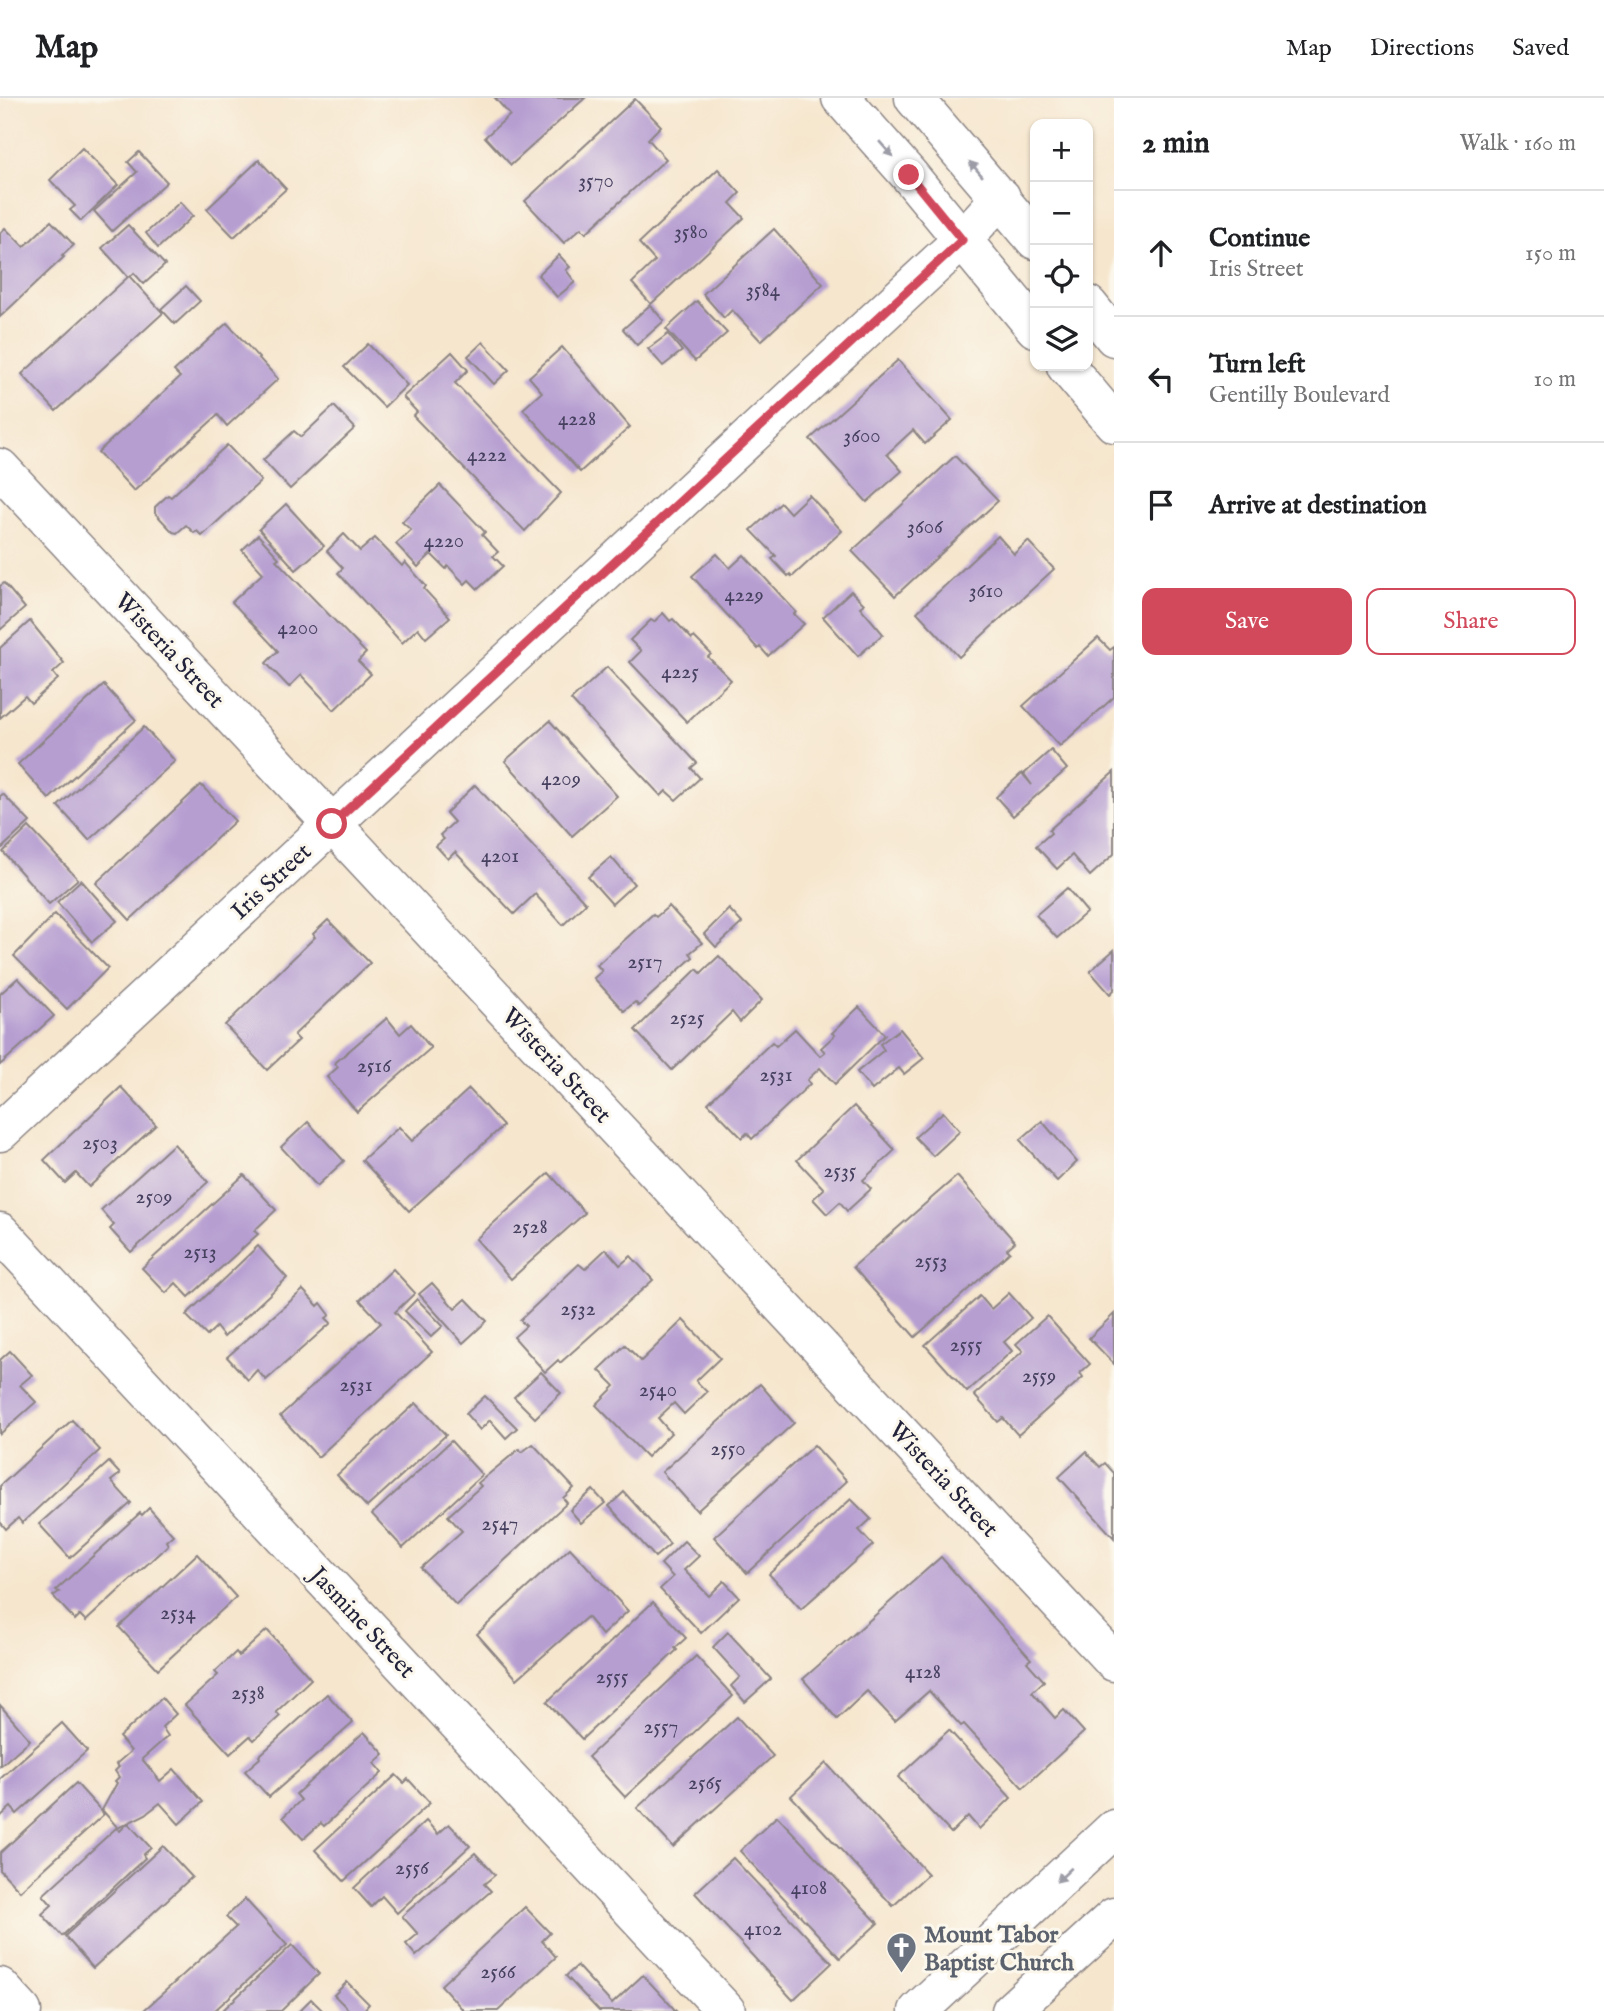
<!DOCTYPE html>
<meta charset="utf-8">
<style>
body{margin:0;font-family:"IM FELL English",serif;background:#f6f6f6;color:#202124}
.controls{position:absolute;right:21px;top:21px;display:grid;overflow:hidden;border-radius:14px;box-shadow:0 2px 5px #0004}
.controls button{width:63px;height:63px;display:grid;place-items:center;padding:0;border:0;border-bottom:2px solid #e0e0e0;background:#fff;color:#202124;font:35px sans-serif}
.stop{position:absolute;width:21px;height:21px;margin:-16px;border:5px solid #d1495b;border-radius:50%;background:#fff}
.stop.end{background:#d1495b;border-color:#fff;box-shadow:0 2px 7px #0008}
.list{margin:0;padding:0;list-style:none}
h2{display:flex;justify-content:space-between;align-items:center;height:91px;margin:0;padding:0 28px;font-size:30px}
h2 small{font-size:23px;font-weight:400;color:#757577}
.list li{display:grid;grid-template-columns:46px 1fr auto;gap:21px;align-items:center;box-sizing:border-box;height:126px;padding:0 28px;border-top:2px solid #e0e0e0}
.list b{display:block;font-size:26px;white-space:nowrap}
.list p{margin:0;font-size:23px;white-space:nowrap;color:#757577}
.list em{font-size:23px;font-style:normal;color:#757577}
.actions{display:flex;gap:14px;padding:21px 28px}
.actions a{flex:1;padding:16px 0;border:2px solid #d1495b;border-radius:14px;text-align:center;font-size:24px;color:#d1495b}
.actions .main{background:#d1495b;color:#fff}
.icon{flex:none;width:38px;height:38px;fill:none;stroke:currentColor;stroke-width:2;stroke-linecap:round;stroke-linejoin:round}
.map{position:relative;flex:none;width:1114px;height:1913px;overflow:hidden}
header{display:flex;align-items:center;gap:42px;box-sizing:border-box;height:98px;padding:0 35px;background:#fff;border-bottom:2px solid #e0e0e0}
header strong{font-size:33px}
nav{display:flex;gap:38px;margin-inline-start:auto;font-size:24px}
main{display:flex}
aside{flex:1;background:#fff}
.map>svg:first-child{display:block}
</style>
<header>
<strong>Map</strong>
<nav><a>Map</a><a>Directions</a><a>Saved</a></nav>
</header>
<main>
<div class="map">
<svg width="1114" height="1913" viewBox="0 0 1114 1913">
<rect width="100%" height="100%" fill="#fbf7ec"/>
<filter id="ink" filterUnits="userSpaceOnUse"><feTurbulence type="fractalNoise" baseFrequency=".0143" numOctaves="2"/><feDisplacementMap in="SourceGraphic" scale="14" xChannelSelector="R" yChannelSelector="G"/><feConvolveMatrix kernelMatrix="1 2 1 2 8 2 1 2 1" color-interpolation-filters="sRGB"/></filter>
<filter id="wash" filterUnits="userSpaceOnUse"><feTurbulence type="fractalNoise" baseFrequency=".00686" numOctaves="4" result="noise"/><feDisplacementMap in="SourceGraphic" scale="28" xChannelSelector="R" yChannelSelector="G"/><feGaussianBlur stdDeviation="1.57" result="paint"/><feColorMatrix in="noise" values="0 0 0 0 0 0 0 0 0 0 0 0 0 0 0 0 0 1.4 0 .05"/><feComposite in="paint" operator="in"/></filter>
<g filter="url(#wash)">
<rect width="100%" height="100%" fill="#f6e6ce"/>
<g id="blocks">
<g fill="#b69ed1">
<polygon points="495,0 585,0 511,67 485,39 510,17"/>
<polygon points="635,1 661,28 648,41 666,61 586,135 581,130 564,145 525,103"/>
<polygon points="82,50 118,87 81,123 70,112 75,108 50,82"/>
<polygon points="139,54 167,84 112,133 94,113 137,74 128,64"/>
<polygon points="259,62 286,91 234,139 207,111"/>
<polygon points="718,71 740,95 730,105 744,120 651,206 632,185 655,163 639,145"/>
<polygon points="180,104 193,118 158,150 146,135"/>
<polygon points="51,123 74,147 62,158 64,159 0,219 0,135 5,130 24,149"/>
<polygon points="128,127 165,167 144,186 134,175 130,179 163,215 56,313 22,276 128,179 102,150"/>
<polygon points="774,131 823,186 761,243 732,212 724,220 703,196"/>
<polygon points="559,157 570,169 566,172 575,184 557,199 538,177"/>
<polygon points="186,188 200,203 175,226 161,211"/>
<polygon points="697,203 727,235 695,263 666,231"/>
<polygon points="650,207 664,223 637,247 623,231"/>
<polygon points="227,225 278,281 227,328 218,317 134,393 98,354 180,279 174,273"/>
<polygon points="668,236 682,253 663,268 648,251"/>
<polygon points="483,244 509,272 494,286 468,258"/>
<polygon points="368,246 407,287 384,309 344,269"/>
<polygon points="562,249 630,329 580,374 523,311 542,294 529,279"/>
<polygon points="452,254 468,272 455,285 561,395 525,433 413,318 417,314 403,299"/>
<polygon points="898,262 952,322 925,346 913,332 887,356 902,373 867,404 810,341"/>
<polygon points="334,308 355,330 290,391 263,362 294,333 301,339"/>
<polygon points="227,347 261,383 202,438 197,433 194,435 186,427 177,435 173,434 155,415 155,409 168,397 171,399"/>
<polygon points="955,358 998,403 895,498 852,453"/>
<polygon points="440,387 485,434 482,437 498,454 493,458 503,468 478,491 469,482 465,486 448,468 446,471 431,456 418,469 396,446 411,432 402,424"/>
<polygon points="809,397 842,433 792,479 790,476 788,478 772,461 776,458 751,432 781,405 790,415"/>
<polygon points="286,406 324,448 296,472 259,431"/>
<polygon points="344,436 360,453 375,440 402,468 405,464 426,488 424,491 450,519 426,540 418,530 402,545 338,475 343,470 327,453"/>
<polygon points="258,437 279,460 276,462 366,555 358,563 371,576 334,612 301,577 289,589 266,565 278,553 232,504 263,475 242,452"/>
<polygon points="998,438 1014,456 1028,443 1054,471 959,559 917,514"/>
<polygon points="717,456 730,470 744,457 796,514 794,516 804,526 768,558 760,549 758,551 692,478"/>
<polygon points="4,485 25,510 0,532 0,488"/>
<polygon points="851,493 864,506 860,509 883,536 858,558 823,519"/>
<polygon points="663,515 670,523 673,521 692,541 694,539 711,556 708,559 731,582 687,624 630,564 641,553 630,542 651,522 654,524"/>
<polygon points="30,523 64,565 53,575 58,581 31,605 25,598 0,620 0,550"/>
<polygon points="1098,540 1110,552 1114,549 1114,599 1060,648 1023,608"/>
<polygon points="607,569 697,665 691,670 700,680 676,702 666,693 661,698 571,602"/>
<polygon points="104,587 136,622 49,701 18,666"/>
<polygon points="550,623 617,698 572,738 505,663"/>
<polygon points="144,629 175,663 89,742 58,708"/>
<polygon points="1051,652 1067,671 1013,718 996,699 1022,675 1032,687 1024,676"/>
<polygon points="1114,674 1114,756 1090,778 1072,757 1057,771 1036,748 1051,735 1049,732"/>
<polygon points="201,687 235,723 130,822 96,785"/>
<polygon points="475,687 586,805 563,827 535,796 514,816 455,754 448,761 436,748 444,741 440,737 454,724 446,715"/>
<polygon points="3,696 30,724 2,750 0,748 0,698"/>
<polygon points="29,729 78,781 49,806 3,754"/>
<polygon points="611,759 634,786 612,806 588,779"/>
<polygon points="81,782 117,823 92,844 57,804"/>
<polygon points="1067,790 1087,814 1057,840 1036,817"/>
<polygon points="669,808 702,845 690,855 693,859 639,908 635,904 624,913 594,880 602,873 597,867 653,816 656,819"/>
<polygon points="729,811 742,825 716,849 704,836"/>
<polygon points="55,816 108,870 67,911 14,858"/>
<polygon points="328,822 370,865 294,937 299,942 267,972 225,927 315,839 313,836"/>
<polygon points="1114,852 1114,892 1110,896 1090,873"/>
<polygon points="719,858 762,902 740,924 732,914 672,972 635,932 697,871 701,875"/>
<polygon points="18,880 54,918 0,967 0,896"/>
<polygon points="859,909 885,937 835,986 820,970 807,982 810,986 752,1041 747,1035 742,1040 708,1005 772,944 776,948 795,931 820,958 825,954 821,950 835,937 832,935"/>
<polygon points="387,920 400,936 411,926 431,950 357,1014 327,979 338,969 335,965"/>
<polygon points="900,931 924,960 904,976 899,970 872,992 857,974 884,952 880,946"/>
<polygon points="121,989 156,1027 89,1089 76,1075 65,1085 44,1062"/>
<polygon points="469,991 503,1028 409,1113 362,1062 399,1029 412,1043"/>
<polygon points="854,1008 895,1052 863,1082 871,1091 847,1113 840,1104 827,1116 813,1101 824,1091 797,1062"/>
<polygon points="943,1014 960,1033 933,1058 915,1039"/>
<polygon points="1042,1023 1077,1064 1057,1083 1020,1042"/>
<polygon points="308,1024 344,1063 317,1088 281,1049"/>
<polygon points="174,1046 208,1084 131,1154 110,1131 114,1127 101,1112"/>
<polygon points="549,1075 585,1115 511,1181 476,1141"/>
<polygon points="244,1077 276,1112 254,1133 258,1136 189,1199 176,1185 166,1195 142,1170"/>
<polygon points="957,1078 1015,1144 1007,1151 1010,1154 915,1239 853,1169"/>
<polygon points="258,1148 287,1180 224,1239 216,1229 207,1238 186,1217"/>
<polygon points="606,1151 620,1167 631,1158 653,1182 560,1265 558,1262 545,1274 514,1239 526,1228 520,1222 579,1166 585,1171"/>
<polygon points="393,1171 415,1195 395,1214 432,1254 318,1359 280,1318 381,1225 360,1202"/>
<polygon points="432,1185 455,1211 466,1201 487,1223 463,1245 419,1196"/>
<polygon points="303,1192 318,1208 321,1205 330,1217 326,1220 331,1225 266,1282 257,1272 248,1282 227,1259"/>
<polygon points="1009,1195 1031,1220 1004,1244 1012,1253 967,1294 925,1247 980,1198 991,1211"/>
<polygon points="417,1201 443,1228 431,1239 405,1213"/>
<polygon points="1114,1216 1114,1266 1089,1240"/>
<polygon points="1047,1218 1090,1266 1080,1275 1083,1279 1018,1337 1003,1320 998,1324 974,1297 1023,1253 1016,1246"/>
<polygon points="683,1222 720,1260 696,1283 707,1294 684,1316 674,1305 658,1320 671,1335 647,1359 596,1307 615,1288 599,1272 625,1247 641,1263"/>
<polygon points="10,1253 32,1277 20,1287 36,1304 0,1336 0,1262"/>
<polygon points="541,1274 561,1295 535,1320 514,1299"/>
<polygon points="760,1286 794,1325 697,1413 662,1374"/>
<polygon points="485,1298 517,1330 506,1340 490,1322 480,1332 466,1316"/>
<polygon points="416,1305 446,1337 367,1409 337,1377"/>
<polygon points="72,1322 100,1352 22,1425 18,1420 6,1431 0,1424 0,1388"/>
<polygon points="451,1343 482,1377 403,1450 372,1416"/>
<polygon points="533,1346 574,1390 563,1400 567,1405 456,1507 421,1470 462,1433 448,1418 481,1388 478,1385 519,1351 522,1354"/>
<polygon points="814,1347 847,1383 747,1475 714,1439"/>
<polygon points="1086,1354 1100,1369 1105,1365 1114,1375 1114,1440 1059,1379"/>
<polygon points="109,1364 120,1376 111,1383 131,1405 70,1460 39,1426"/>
<polygon points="593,1392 605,1405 581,1425 570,1412"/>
<polygon points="624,1394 670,1446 655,1459 609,1408"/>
<polygon points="851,1401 871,1421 859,1432 873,1447 801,1511 769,1476"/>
<polygon points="149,1410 173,1437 166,1443 168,1447 86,1523 80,1517 75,1522 53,1498 59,1494 56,1492 140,1415 142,1417"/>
<polygon points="684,1443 699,1458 684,1472 709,1498 724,1483 739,1499 701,1535 660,1491 673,1479 661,1466"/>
<polygon points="570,1450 628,1513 602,1537 587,1519 517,1581 477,1536"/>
<polygon points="197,1456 236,1499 158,1571 119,1529"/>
<polygon points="941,1459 1031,1561 1027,1564 1044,1583 1032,1594 1055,1620 1064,1612 1084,1634 1023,1690 964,1626 961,1628 929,1593 895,1623 867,1593 837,1621 803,1581"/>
<polygon points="653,1504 686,1540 675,1550 677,1552 582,1641 547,1604"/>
<polygon points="267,1532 311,1581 276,1614 280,1618 254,1642 250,1638 230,1656 185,1607 218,1577 215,1574 236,1554 239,1558"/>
<polygon points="728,1534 771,1581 745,1604 731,1588 740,1579 713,1549"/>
<polygon points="696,1558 733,1598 625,1699 588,1659"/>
<polygon points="327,1596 353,1625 269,1699 245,1673 260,1660 259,1658"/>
<polygon points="162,1600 176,1616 162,1629 168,1638 142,1661 160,1683 174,1671 203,1704 179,1726 160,1705 146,1716 118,1730 102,1712 117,1685 115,1683 119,1679 115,1673 119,1669 116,1666 131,1653 119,1639"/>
<polygon points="0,1607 30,1642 0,1668"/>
<polygon points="737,1619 773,1658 673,1749 637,1710"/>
<polygon points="62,1625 87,1653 17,1716 11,1709 0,1719 0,1681"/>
<polygon points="949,1632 1011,1700 979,1731 968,1718 951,1735 898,1679"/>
<polygon points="364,1634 384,1656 374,1665 382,1675 324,1728 321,1725 303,1741 283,1719 301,1702 296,1696"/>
<polygon points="826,1665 928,1776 893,1808 791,1698"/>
<polygon points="396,1677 404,1685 408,1681 430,1705 344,1783 315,1752"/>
<polygon points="76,1685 104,1716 20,1793 0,1772 0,1755"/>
<polygon points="777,1718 878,1825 840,1860 740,1753"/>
<polygon points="426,1723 438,1736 449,1726 470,1748 397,1815 382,1798 371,1809 354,1790"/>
<polygon points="128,1725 151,1750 143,1757 145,1760 62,1838 42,1816 52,1807 43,1797 116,1730 120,1733"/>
<polygon points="163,1748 192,1779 93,1870 65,1838"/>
<polygon points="475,1755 495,1777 484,1786 491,1793 416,1858 406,1846 418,1836 402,1818"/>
<polygon points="733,1760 832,1865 793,1902 695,1795"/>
<polygon points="245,1801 287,1847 214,1913 143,1913 236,1829 226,1819"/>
<polygon points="525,1809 550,1835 542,1843 556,1859 498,1913 464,1913 441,1887"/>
<polygon points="292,1847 319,1876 281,1913 222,1913"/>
<polygon points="577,1868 612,1906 643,1877 676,1913 599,1913 566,1878"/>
<polygon points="347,1884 369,1906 363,1913 350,1913 334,1897"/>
<polygon points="311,1901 323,1913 299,1913"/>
</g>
</g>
</g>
<g filter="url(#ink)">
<use href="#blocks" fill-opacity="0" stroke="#8c8484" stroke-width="2"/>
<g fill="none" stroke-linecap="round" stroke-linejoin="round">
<defs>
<g id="street">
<polyline points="0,370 1114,1564"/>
<polyline points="0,1034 962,142 1001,99"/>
<polyline points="0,1134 726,1913"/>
<polyline points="0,1889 22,1913"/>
</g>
<g id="secondary">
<polyline points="918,1913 1114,1731"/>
<polyline points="1011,1913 1114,1819"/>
</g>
<g id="primary">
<polyline points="841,0 909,77 1035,230"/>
<polyline points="914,0 1035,142"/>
<polyline points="1088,207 1114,239"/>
<polyline points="1066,268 1114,325"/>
</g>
</defs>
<use href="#street" stroke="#8c8484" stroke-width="41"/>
<use href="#secondary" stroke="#8c8484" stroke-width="41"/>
<use href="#primary" stroke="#8c8484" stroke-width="41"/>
<use href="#street" stroke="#fff" stroke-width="38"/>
<use href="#secondary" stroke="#fff" stroke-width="38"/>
<use href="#primary" stroke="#fff" stroke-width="38"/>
</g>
<defs><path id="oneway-solid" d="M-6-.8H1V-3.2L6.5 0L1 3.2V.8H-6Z" transform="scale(1.75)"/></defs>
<g fill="#9c9ca7">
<use href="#oneway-solid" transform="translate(886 51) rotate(49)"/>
<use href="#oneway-solid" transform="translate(976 71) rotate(-131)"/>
<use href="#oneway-solid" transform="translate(1064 1777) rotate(137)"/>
</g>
</g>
<g fill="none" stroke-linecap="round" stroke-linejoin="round" filter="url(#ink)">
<polyline stroke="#d1495b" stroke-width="9" points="332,726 962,142 909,77"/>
</g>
<defs>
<symbol id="church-pin" viewBox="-11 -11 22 30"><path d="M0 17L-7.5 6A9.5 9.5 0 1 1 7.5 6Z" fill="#6b7280" stroke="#fbf7ec"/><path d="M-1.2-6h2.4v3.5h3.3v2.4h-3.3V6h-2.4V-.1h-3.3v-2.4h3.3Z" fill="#fff"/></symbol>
</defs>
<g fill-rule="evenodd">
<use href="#church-pin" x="884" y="1832" width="35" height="47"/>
</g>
<g text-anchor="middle" stroke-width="6" stroke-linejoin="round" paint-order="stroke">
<g font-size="21" fill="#474160">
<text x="596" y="89">3570</text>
<text x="691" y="140">3580</text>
<text x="763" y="198">3584</text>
<text x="577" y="327">4228</text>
<text x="862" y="344">3600</text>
<text x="487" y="363">4222</text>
<text x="925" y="435">3606</text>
<text x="444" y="449">4220</text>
<text x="986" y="499">3610</text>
<text x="744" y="503">4229</text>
<text x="298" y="536">4200</text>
<text x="680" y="580">4225</text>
<text x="561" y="687">4209</text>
<text x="500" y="764">4201</text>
<text x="645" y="870">2517</text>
<text x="687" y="926">2525</text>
<text x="374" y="974">2516</text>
<text x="776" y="983">2531</text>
<text x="100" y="1051">2503</text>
<text x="840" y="1079">2535</text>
<text x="154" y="1105">2509</text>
<text x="530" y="1135">2528</text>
<text x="200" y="1160">2513</text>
<text x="931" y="1169">2553</text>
<text x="578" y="1217">2532</text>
<text x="966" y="1253">2555</text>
<text x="1039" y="1284">2559</text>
<text x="356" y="1293">2531</text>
<text x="658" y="1298">2540</text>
<text x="728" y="1357">2550</text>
<text x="500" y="1432">2547</text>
<text x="178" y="1521">2534</text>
<text x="923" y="1580">4128</text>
<text x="612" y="1585">2555</text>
<text x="248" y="1601">2538</text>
<text x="661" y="1635">2557</text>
<text x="705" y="1691">2565</text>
<text x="412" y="1776">2556</text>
<text x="809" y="1796">4108</text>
<text x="763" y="1837">4102</text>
<text x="498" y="1880">2566</text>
</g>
<g font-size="24" fill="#22223b" stroke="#fbf7ec">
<text transform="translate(170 552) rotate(47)" y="8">Wisteria Street</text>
<text transform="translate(271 783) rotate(-43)" y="8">Iris Street</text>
<text transform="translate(557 967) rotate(47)" y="8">Wisteria Street</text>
<text transform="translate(944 1381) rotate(47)" y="8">Wisteria Street</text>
<text transform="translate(363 1524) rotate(47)" y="8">Jasmine Street</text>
</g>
<g font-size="24" font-weight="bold" fill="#5b616d" stroke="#fbf7ec" text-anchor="start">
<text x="924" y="1844">Mount Tabor<tspan x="924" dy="28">Baptist Church</tspan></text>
</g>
</g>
</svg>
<div class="controls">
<button>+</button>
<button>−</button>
<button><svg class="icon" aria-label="locate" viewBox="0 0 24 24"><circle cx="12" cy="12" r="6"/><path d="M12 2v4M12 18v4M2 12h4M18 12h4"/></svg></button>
<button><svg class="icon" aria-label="layers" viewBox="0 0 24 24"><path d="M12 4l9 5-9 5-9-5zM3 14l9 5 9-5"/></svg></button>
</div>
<div class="stop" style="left:332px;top:726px"></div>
<div class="stop end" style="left:909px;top:77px"></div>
</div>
<aside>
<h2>2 min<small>Walk · 160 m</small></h2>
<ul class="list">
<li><svg class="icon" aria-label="ahead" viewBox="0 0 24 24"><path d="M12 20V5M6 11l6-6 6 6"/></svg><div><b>Continue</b><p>Iris Street</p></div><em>150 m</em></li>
<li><svg class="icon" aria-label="left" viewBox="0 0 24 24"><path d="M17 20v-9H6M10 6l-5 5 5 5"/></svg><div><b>Turn left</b><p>Gentilly Boulevard</p></div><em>10 m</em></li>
<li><svg class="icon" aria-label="arrive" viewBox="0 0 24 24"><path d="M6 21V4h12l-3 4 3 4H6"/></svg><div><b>Arrive at destination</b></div></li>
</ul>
<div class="actions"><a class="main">Save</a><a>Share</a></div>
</aside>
</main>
